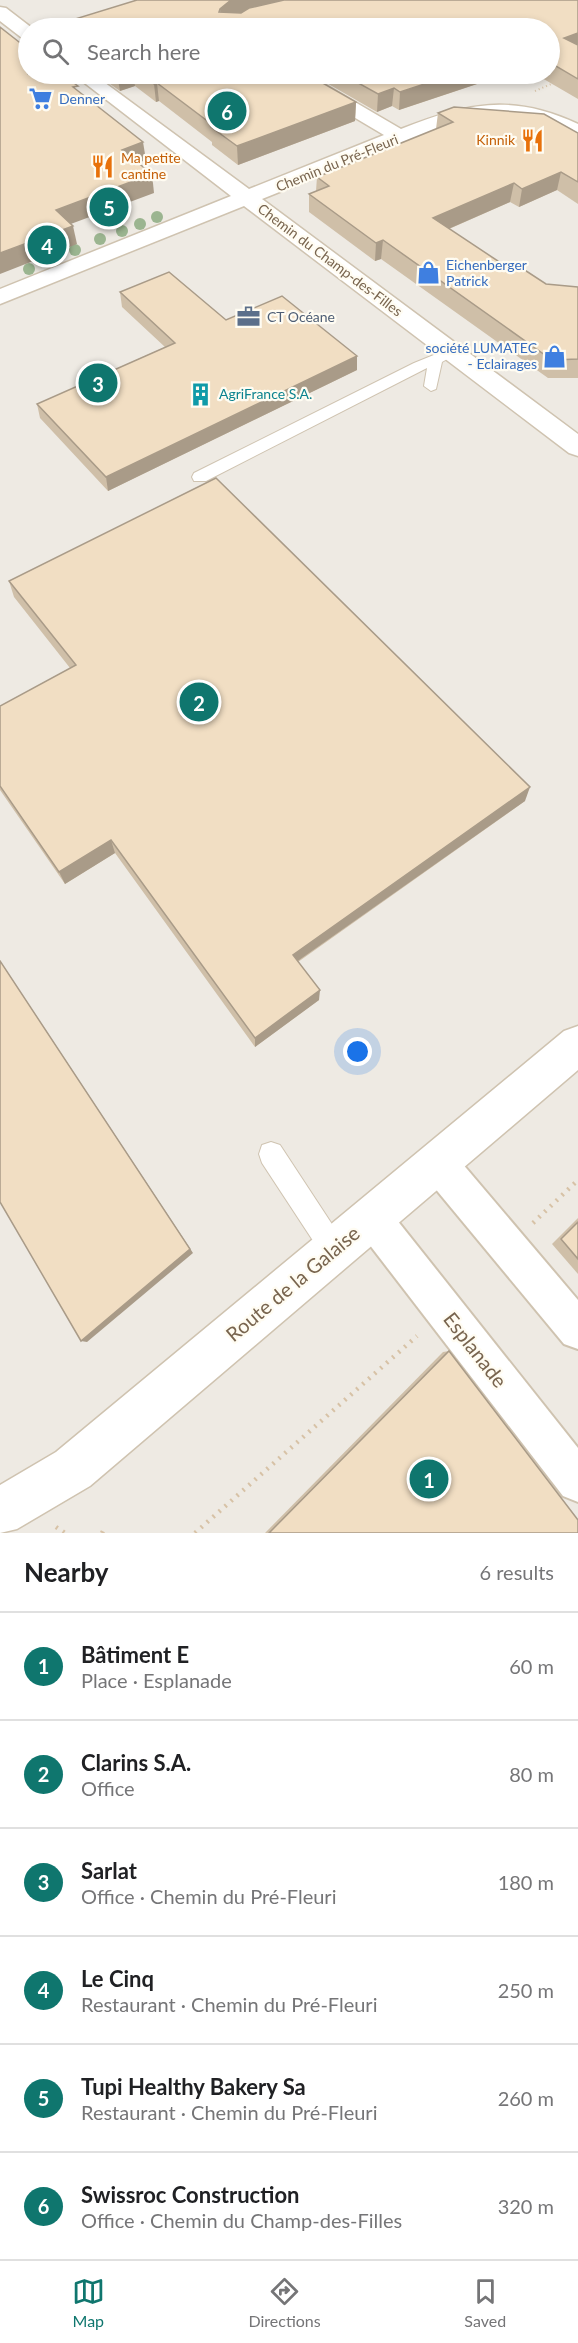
<!DOCTYPE html>
<meta charset="utf-8">
<style>
body{margin:0;font-family:Lato,sans-serif;background:#f2f2f2;color:#202124}
.you{position:absolute;left:358px;top:1052px;width:21px;height:21px;margin:-15px;border:4px solid #fff;border-radius:50%;background:#1a73e8;box-shadow:0 0 0 9px #1a73e833}
.badge{display:grid;place-items:center;width:39px;height:39px;border-radius:50%;background:#0f766e;color:#fff;font-size:20px;font-weight:700}
.pin{position:absolute;translate:-50% -50%;border:3px solid #fff;box-shadow:0 2px 6px #0006}
.list{margin:0;padding:0;list-style:none}
h2{display:flex;justify-content:space-between;align-items:center;height:78px;margin:0;padding:0 24px;font-size:26px}
h2 small{font-size:20px;font-weight:400;color:#757577}
.list li{display:grid;grid-template-columns:39px 1fr auto;gap:18px;align-items:center;box-sizing:border-box;height:108px;padding:0 24px;border-top:2px solid #e0e0e0}
.list b{display:block;font-size:22px;white-space:nowrap}
.list p{margin:0;font-size:20px;white-space:nowrap;color:#757577}
.list em{font-size:20px;font-style:normal;color:#757577}
.icon{flex:none;width:33px;height:33px;fill:none;stroke:currentColor;stroke-width:2;stroke-linecap:round;stroke-linejoin:round}
.map{position:relative;flex:none;width:578px;height:1533px;overflow:hidden}
.search{position:absolute;background:#fff;box-shadow:0 3px 9px #0003;left:18px;right:18px;top:18px;height:66px;display:flex;align-items:center;gap:15px;box-sizing:border-box;padding:0 21px;border-radius:33px;color:#757577;font-size:22px}
.sheet{height:726px;background:#fff}
nav{display:flex;justify-content:space-around;align-items:center;box-sizing:border-box;height:84px;border-top:2px solid #e0e0e0;background:#fff;font-size:16px;color:#757577}
nav a{display:grid;justify-items:center;gap:3px}
nav .on{color:#0f766e}
.map>svg:first-child{display:block}
</style>
<div class="map">
<svg width="578" height="1533" viewBox="0 0 578 1533">
<rect width="100%" height="100%" fill="#fcf9eb"/>
<path fill="#eeeae3" fill-rule="evenodd" d="M0,0H578V1533H0ZM28,28H550V74H28Z"/>
<g fill="none" stroke-linecap="round" stroke-linejoin="round">
<defs>
<g id="service">
<polygon points="451,348 458,353 442,362 436,389 431,391 424,386 427,368 206,481 194,481 192,477 194,473 414,363"/>
<polygon points="271,1142 280,1145 343,1241 347,1250 343,1259 334,1263 325,1259 262,1163 259,1154 262,1145"/>
</g>
<g id="pedestrian">
<polygon points="437,1144 450,1149 578,1300 578,1349 564,1344 424,1175 419,1162 424,1149"/>
<polygon points="372,1200 385,1205 578,1448 578,1502 563,1496 359,1231 354,1218 359,1205"/>
</g>
<g id="minor">
<polygon points="0,7 6,8 32,28 28,28 28,39 22,38 0,21"/>
<path d="M73,74H93L249,189L384,135L288,78L286,74H307L401,129C466,103 512,93 578,124V137C566,134 554,127 542,123C514,114 484,114 456,121L262,199L578,434V456L569,453L244,206L0,304V289L231,196Z"/>
</g>
<polygon id="tertiary" points="578,1026 578,1070 90,1486 17,1529 0,1533 0,1485 56,1452 564,1031"/>
</defs>
<use href="#service" stroke="#cfc3b0" stroke-width="2"/>
<use href="#pedestrian" stroke="#cfc3b0" stroke-width="4"/>
<use href="#minor" stroke="#cfc3b0" stroke-width="3"/>
<use href="#tertiary" stroke="#cfc3b0" stroke-width="3"/>
<polyline stroke="#d7c2a6" stroke-width="2" stroke-dasharray="1 3" stroke-linecap="butt" points="535,91 556,82"/>
<g stroke="#d7c2a6" stroke-width="4.5" stroke-dasharray="2 6" stroke-linecap="butt">
<polyline points="533,1223 578,1180"/>
<polyline points="56,1527 65,1533"/>
<polyline points="102,1533 105,1527"/>
<polyline points="195,1533 417,1336"/>
</g>
<use href="#service" fill="#fff" fill-rule="evenodd"/>
<use href="#pedestrian" fill="#fff" fill-rule="evenodd"/>
<use href="#minor" fill="#fff" fill-rule="evenodd"/>
<use href="#tertiary" fill="#fff" fill-rule="evenodd"/>
</g>
<g fill="#9bb590">
<circle cx="157" cy="217" r="6"/>
<circle cx="140" cy="224" r="6"/>
<circle cx="122" cy="231" r="6"/>
<circle cx="100" cy="239" r="6"/>
<circle cx="75" cy="250" r="6"/>
<circle cx="56" cy="257" r="6"/>
<circle cx="29" cy="269" r="6"/>
</g>
<g fill="#cfbfa8">
<polygon points="578,0 578,99 535,74 549,74 549,28 49,28 49,27"/>
<polygon points="96,74 307,74 356,102 355,121 238,165 212,145 212,142 159,101 156,102 135,86 120,91"/>
<polygon points="311,74 507,74 399,110 392,106 377,112"/>
<polygon points="438,113 578,133 578,204 557,190 519,207 510,202 449,229 510,269 546,284 578,287 578,378 548,378 381,259 375,261 309,212 309,194 316,191 317,177 436,129"/>
<polygon points="120,292 357,356 357,370 108,491 40,418 37,404 165,347 122,307"/>
<polygon points="9,581 525,801 298,962 319,1000 255,1047 115,853 65,884 0,790 0,706 70,668 14,597"/>
<polygon points="578,1218 578,1274 552,1244"/>
<polygon points="449,1351 578,1533 265,1533 443,1352"/>
</g>
<g fill="#a99b88">
<polygon points="231,0 293,0 221,26 220,9"/>
<polygon points="578,33 578,50 564,38"/>
<polygon points="117,74 133,74 135,86 120,91"/>
<polygon points="455,74 507,74 399,110 400,92"/>
<polygon points="157,83 159,101 156,102 154,84"/>
<polygon points="394,88 392,106 377,112 378,94"/>
<polygon points="356,102 355,121 238,165 237,146"/>
<polygon points="143,142 146,160 124,168 122,150"/>
<polygon points="561,172 557,190 519,207 522,189"/>
<polygon points="152,174 154,193 60,228 56,210"/>
<polygon points="514,183 510,202 430,237 433,218"/>
<polygon points="73,226 77,244 0,274 0,253"/>
<polygon points="383,240 381,259 375,261 376,243"/>
<polygon points="357,356 357,370 108,491 106,477"/>
<polygon points="530,787 525,801 292,965 293,955"/>
<polygon points="111,840 115,853 65,884 59,872"/>
<polygon points="0,961 193,1253 87,1342 81,1341"/>
<polygon points="320,990 319,1000 255,1047 255,1038"/>
</g>
<g fill="#f1dec3" stroke="#a99b88" stroke-width="1.5">
<polygon points="137,0 231,0 220,9 219,12 241,13 249,8 284,0 578,0 578,33 564,38 578,45 578,79 549,62 549,28 50,28 49,27"/>
<polygon points="0,27 28,49 28,74 61,74 78,86 73,87 143,142 122,150 152,174 56,210 73,226 0,253"/>
<polygon points="141,74 307,74 356,102 237,146 211,127 214,126 157,83 154,84"/>
<polygon points="342,74 455,74 400,92 394,88 378,94"/>
<polygon points="454,107 544,114 578,133 578,182 561,172 522,189 514,183 433,218 510,269 517,265 546,284 578,287 578,359 552,360 383,240 376,243 309,194 329,186 317,177 453,122 438,113"/>
<polygon points="169,272 226,320 282,296 357,356 106,477 37,404 175,343 120,292"/>
<polygon points="216,478 530,787 293,955 320,990 255,1038 111,840 59,872 0,786 0,706 76,665 9,581"/>
<polygon points="0,961 190,1249 81,1341 0,1202"/>
<polygon points="578,1222 578,1259 561,1239"/>
<polygon points="449,1351 578,1520 578,1533 269,1533"/>
</g>
<defs>
<symbol id="supermarket-bare" viewBox="-9 -9 18 18"><path d="M-6-5.5h2.5l.6 2H6L4.5 2H-2.5L-4.4-4H-6ZM-1.5 3.2a1.3 1.3 0 1 0 .1 0ZM3 3.2a1.3 1.3 0 1 0 .1 0Z" fill="#3f7fe0" stroke="#fffcf2" stroke-width="2.5" paint-order="stroke"/></symbol>
<symbol id="restaurant-bare" viewBox="-9 -9 18 18"><path d="M-5-6h1v4h1v-4h1v4h1v-4h1v5L-1.5 .5V6h-2V.5L-5-1ZM5-6V6H3V1.5H1.5Q1.5-4 5-6Z" fill="#e8710a" stroke="#fffcf2" stroke-width="2.5" paint-order="stroke"/></symbol>
<symbol id="shop-bare" viewBox="-9 -9 18 18"><path d="M-5-2.5h2.3a2.7 3.5 0 0 1 5.4 0H5L5.5 6h-11ZM-1.5-2.5h3a1.5 2.3 0 0 0-3 0Z" fill="#3f7fe0" stroke="#fffcf2" stroke-width="2.5" paint-order="stroke"/></symbol>
<symbol id="office-bare" viewBox="-9 -9 18 18"><path d="M-6-3h4V-5.5h4V-3h4V5H-6ZM-1-4.5V-3h2v-1.5ZM-6 0V1H6V0Z" fill="#5c6f8a" stroke="#fffcf2" stroke-width="2.5" paint-order="stroke"/></symbol>
<symbol id="building-bare" viewBox="-9 -9 18 18"><path d="M-4-6H4V6H1V3H-1V6H-4ZM-2.5-4.3h1.7v1.8h-1.7ZM.8-4.3h1.7v1.8H.8ZM-2.5-1h1.7V.8h-1.7ZM.8-1h1.7V.8H.8Z" fill="#0f9aa8" stroke="#fffcf2" stroke-width="2.5" paint-order="stroke"/></symbol>
</defs>
<g fill-rule="evenodd">
<use href="#supermarket-bare" x="24" y="82" width="33" height="33"/>
<use href="#restaurant-bare" x="516" y="124" width="33" height="33"/>
<use href="#restaurant-bare" x="86" y="150" width="33" height="33"/>
<use href="#shop-bare" x="412" y="256" width="33" height="33"/>
<use href="#office-bare" x="232" y="300" width="33" height="33"/>
<use href="#shop-bare" x="538" y="340" width="33" height="33"/>
<use href="#building-bare" x="184" y="378" width="33" height="33"/>
</g>
<g text-anchor="middle" stroke-width="4.5" stroke-linejoin="round" paint-order="stroke">
<g font-size="14" fill="#366cbe" stroke="#fffcf2" text-anchor="start">
<text x="59" y="104">Denner</text>
<text x="446" y="270">Eichenberger<tspan x="446" dy="16">Patrick</tspan></text>
<text x="537" y="353" text-anchor="end">société LUMATEC<tspan x="537" dy="16">- Eclairages</tspan></text>
</g>
<g font-size="14" fill="#c56008" stroke="#fffcf2" text-anchor="end">
<text x="515" y="145">Kinnik</text>
<text x="121" y="163" text-anchor="start">Ma petite<tspan x="121" dy="16">cantine</tspan></text>
</g>
<g font-size="14" fill="#78644e" stroke="#fffcf2">
<text transform="translate(337 163) rotate(-22)" y="5">Chemin du Pré-Fleuri</text>
<text transform="translate(330 260) rotate(37)" y="5">Chemin du Champ-des-Filles</text>
</g>
<g font-size="14" fill="#4e5e75" stroke="#fffcf2" text-anchor="start">
<text x="267" y="322">CT Océane</text>
</g>
<g font-size="14" fill="#0d838f" stroke="#fffcf2" text-anchor="start">
<text x="219" y="399">AgriFrance S.A.</text>
</g>
<g font-size="20" fill="#78644e" stroke="#fffcf2">
<text transform="translate(293 1284) rotate(-40)" y="7">Route de la Galaise</text>
<text transform="translate(475 1350) rotate(52)" y="7">Esplanade</text>
</g>
</g>
</svg>
<div class="you"></div>
<div class="pin badge" style="left:429px;top:1479px">1</div>
<div class="pin badge" style="left:199px;top:702px">2</div>
<div class="pin badge" style="left:98px;top:383px">3</div>
<div class="pin badge" style="left:47px;top:245px">4</div>
<div class="pin badge" style="left:109px;top:207px">5</div>
<div class="pin badge" style="left:227px;top:111px">6</div>
<div class="search"><svg class="icon" aria-label="search" viewBox="0 0 24 24"><circle cx="10" cy="10" r="6"/><path d="M15 15l6 6"/></svg>Search here</div>
</div>
<section class="sheet">
<h2>Nearby<small>6 results</small></h2>
<ul class="list">
<li><span class="badge">1</span><div><b>Bâtiment E</b><p>Place · Esplanade</p></div><em>60 m</em></li>
<li><span class="badge">2</span><div><b>Clarins S.A.</b><p>Office</p></div><em>80 m</em></li>
<li><span class="badge">3</span><div><b>Sarlat</b><p>Office · Chemin du Pré-Fleuri</p></div><em>180 m</em></li>
<li><span class="badge">4</span><div><b>Le Cinq</b><p>Restaurant · Chemin du Pré-Fleuri</p></div><em>250 m</em></li>
<li><span class="badge">5</span><div><b>Tupi Healthy Bakery Sa</b><p>Restaurant · Chemin du Pré-Fleuri</p></div><em>260 m</em></li>
<li><span class="badge">6</span><div><b>Swissroc Construction</b><p>Office · Chemin du Champ-des-Filles</p></div><em>320 m</em></li>
</ul>
</section>
<nav>
<a class="on"><svg class="icon" aria-label="map" viewBox="0 0 24 24"><path d="M3 6l6-2 6 2 6-2v14l-6 2-6-2-6 2zM9 4v14M15 6v14"/></svg>Map</a>
<a><svg class="icon" aria-label="directions" viewBox="0 0 24 24"><path d="M12 3l9 9-9 9-9-9zM9 14v-3h6M13 9l2 2-2 2"/></svg>Directions</a>
<a><svg class="icon" aria-label="saved" viewBox="0 0 24 24"><path d="M7 4h10v16l-5-4-5 4z"/></svg>Saved</a>
</nav>
